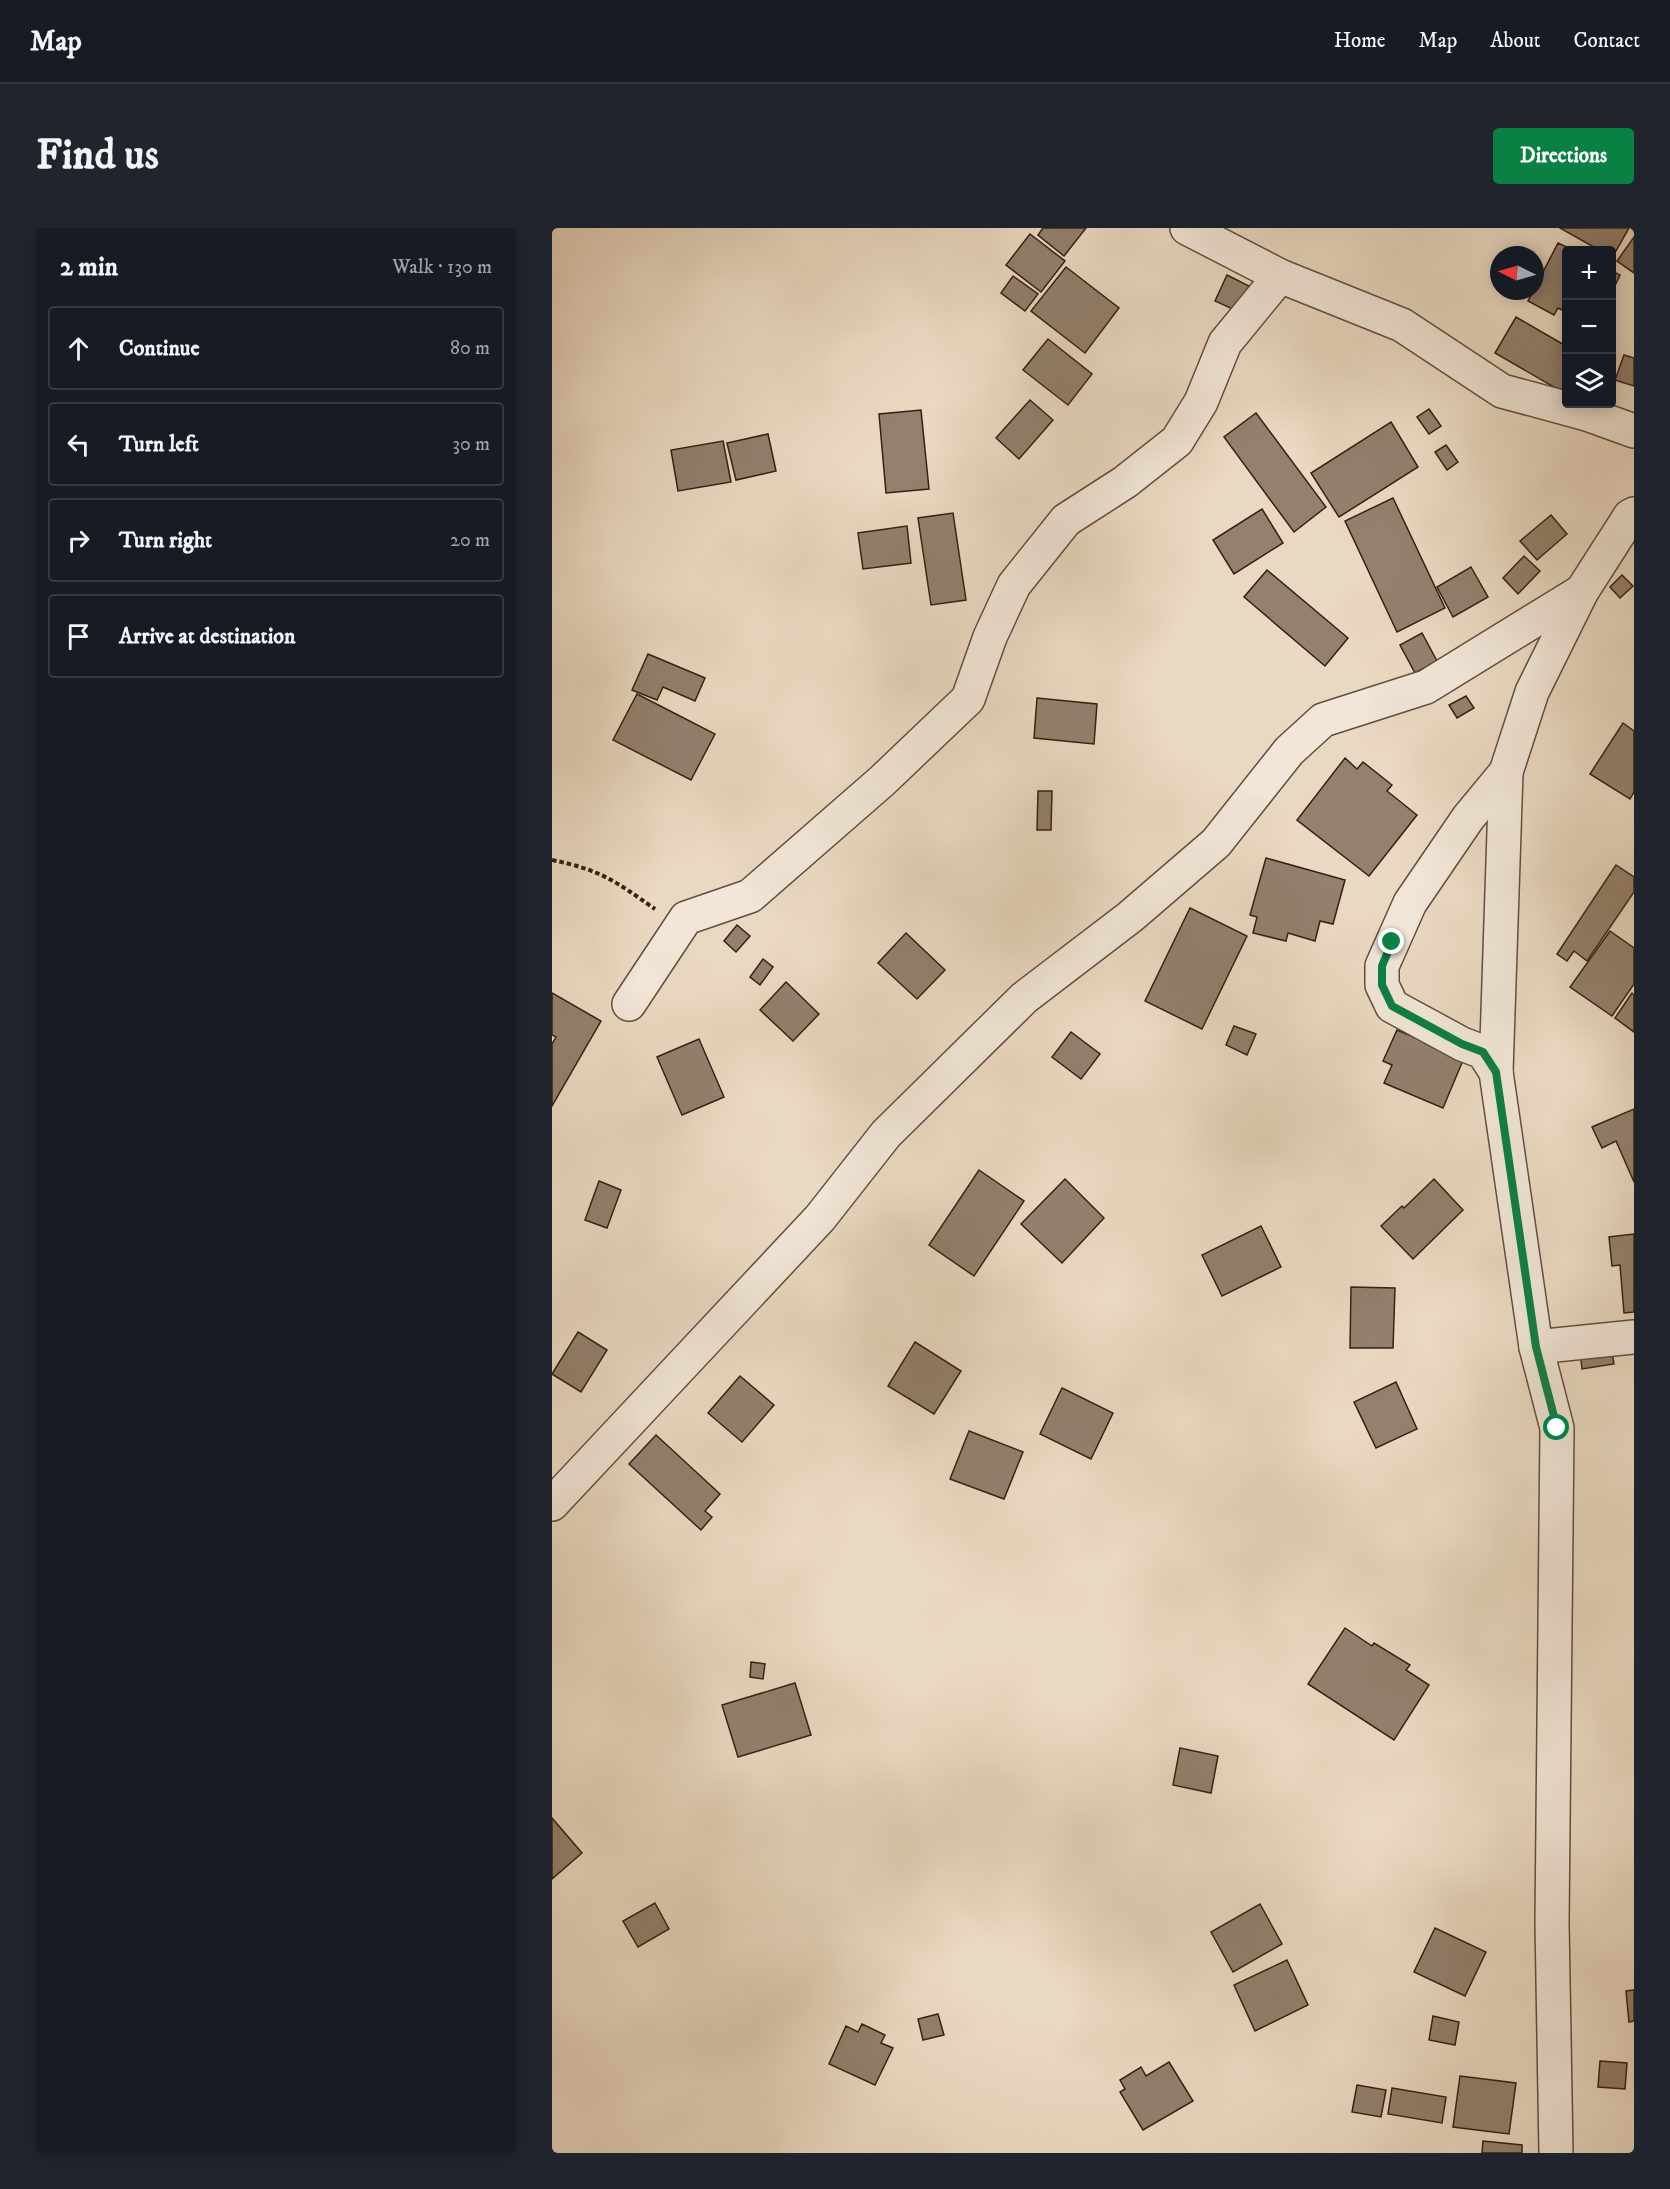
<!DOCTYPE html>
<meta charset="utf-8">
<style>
body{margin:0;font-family:"IM FELL DW Pica",serif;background:#20242c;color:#f1f3f6}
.controls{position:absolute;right:18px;top:18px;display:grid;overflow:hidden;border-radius:6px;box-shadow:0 3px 15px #0003}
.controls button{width:54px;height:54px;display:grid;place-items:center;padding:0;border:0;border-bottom:2px solid #363941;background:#171b24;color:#f1f3f6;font:30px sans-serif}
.compass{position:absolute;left:938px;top:18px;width:54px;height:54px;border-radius:50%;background:#171b24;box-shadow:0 3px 15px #0003;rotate:275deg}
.stop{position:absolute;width:18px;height:18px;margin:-14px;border:4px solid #0b8043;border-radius:50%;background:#fff}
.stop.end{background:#0b8043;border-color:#fff;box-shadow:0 2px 6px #0008}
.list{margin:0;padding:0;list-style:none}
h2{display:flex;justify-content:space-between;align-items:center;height:78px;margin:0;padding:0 24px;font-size:26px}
h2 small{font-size:20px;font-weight:400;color:#9ea1a6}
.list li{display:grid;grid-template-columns:39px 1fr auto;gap:18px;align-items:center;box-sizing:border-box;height:84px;margin:0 12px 12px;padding:0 12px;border:2px solid #363941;border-radius:6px}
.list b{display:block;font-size:22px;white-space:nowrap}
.list em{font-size:20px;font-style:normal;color:#9ea1a6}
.icon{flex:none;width:33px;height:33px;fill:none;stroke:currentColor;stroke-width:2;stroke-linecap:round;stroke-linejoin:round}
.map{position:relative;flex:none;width:1082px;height:1925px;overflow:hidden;border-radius:6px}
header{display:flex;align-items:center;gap:36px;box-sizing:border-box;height:84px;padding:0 30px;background:#171b24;border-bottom:2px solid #363941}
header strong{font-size:28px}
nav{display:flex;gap:33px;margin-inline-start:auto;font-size:21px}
.intro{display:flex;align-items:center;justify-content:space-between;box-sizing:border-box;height:144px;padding:0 36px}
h1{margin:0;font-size:42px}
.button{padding:15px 27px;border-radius:6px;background:#0b8043;color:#fff;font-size:21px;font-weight:700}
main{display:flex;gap:36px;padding:0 36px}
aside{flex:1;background:#171b24;border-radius:6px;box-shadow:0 3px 15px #0003}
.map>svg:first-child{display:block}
</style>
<header>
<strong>Map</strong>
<nav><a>Home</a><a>Map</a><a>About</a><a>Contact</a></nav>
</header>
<div class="intro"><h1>Find us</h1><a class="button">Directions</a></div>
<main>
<aside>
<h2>2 min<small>Walk · 130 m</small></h2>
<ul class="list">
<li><svg class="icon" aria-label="ahead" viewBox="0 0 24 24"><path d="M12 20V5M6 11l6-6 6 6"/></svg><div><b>Continue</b></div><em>80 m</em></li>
<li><svg class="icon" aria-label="left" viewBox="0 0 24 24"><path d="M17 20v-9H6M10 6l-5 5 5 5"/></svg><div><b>Turn left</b></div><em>30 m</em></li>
<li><svg class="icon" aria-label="right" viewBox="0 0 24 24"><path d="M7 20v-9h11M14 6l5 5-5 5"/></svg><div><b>Turn right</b></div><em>20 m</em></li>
<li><svg class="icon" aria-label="arrive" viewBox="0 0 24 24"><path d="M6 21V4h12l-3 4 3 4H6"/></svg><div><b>Arrive at destination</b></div></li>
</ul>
</aside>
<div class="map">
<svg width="1082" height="1925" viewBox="0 0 1082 1925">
<rect width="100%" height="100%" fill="#ead9c2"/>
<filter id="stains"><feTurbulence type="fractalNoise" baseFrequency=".00333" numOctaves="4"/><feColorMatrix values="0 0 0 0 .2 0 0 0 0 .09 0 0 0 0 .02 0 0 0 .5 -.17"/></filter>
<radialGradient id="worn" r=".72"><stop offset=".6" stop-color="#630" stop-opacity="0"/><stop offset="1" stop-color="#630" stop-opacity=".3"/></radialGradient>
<g fill="#93806e" stroke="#342013" stroke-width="1.5">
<polygon points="491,0 534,0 512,28 486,7"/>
<polygon points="1008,0 1077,0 1060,30 1060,22 1047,22"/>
<polygon points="478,6 513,33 489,64 454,37"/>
<polygon points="1082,9 1082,45 1065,33"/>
<polygon points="1006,15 1021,22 1014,22 1014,84 1006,80 1002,87 976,73"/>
<polygon points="514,39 567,80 533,125 479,83"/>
<polygon points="1060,43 1068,47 1060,64"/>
<polygon points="675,47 697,58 685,83 663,73"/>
<polygon points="461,48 486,66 473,83 449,65"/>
<polygon points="964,89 1014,118 1014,166 943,125"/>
<polygon points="496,111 540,146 516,177 471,142"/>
<polygon points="1072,127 1082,130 1082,158 1063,152"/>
<polygon points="478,172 501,192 467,231 444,210"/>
<polygon points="877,181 889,198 877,206 865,189"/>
<polygon points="369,182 377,261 334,265 327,186"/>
<polygon points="704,185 774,279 742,304 672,209"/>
<polygon points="839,194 866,239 787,289 759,245"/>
<polygon points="216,206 224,243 184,252 175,215"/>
<polygon points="171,213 179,254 126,263 119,222"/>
<polygon points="894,217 906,234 895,242 883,224"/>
<polygon points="841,270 893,380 845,404 793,293"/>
<polygon points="710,281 731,315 682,346 661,312"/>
<polygon points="401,285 414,372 379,377 366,290"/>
<polygon points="999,287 1015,306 985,332 968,313"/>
<polygon points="355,298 359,335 311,341 306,305"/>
<polygon points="972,328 988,343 966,366 951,350"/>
<polygon points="919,339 936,369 901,389 885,359"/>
<polygon points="715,342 796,410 773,438 692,369"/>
<polygon points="1070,347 1081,358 1068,370 1058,359"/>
<polygon points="870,405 885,433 863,445 848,417"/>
<polygon points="96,426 153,450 143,473 111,459 105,472 80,462"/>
<polygon points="85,466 163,506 139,552 61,512"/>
<polygon points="914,468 922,480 905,490 897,477"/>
<polygon points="485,470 545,476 542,516 482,510"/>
<polygon points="1071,495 1082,503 1082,564 1078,571 1038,546"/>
<polygon points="793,530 805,541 811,534 840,557 835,563 865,587 817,648 745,592"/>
<polygon points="486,563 500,563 499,602 485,602"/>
<polygon points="714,630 793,652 781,696 768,693 763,713 736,705 734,713 701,705 705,689 698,687"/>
<polygon points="1064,637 1082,649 1082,664 1035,733 1022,723 1015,733 1005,726"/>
<polygon points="638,680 695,708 650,801 593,773"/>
<polygon points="185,697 198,708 184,724 172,713"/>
<polygon points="1058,703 1082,720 1082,756 1060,788 1018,759"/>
<polygon points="354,705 393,742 365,771 326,735"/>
<polygon points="211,731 221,739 208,757 198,749"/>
<polygon points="234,754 267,786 241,813 208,782"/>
<polygon points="0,765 49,793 0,878 0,816 4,809 0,807"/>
<polygon points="1080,765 1082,767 1082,804 1063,790"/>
<polygon points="682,798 704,806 695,827 674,817"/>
<polygon points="845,802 912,830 891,880 832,855 840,837 831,833"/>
<polygon points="519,804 548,826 529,851 500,829"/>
<polygon points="147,811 172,869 130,887 105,829"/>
<polygon points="1082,881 1082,954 1064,913 1050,920 1040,899"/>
<polygon points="427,942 472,973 422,1048 377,1017"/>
<polygon points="513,951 552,990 510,1035 469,996"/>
<polygon points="882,951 911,982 861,1031 829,998 850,978 852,980"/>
<polygon points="47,953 69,962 55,1000 33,992"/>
<polygon points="709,998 729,1039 670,1068 650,1027"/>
<polygon points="1082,1006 1082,1084 1072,1085 1068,1037 1060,1038 1057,1009"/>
<polygon points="799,1059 843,1060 841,1120 798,1120"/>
<polygon points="26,1104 55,1122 29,1164 0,1146"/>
<polygon points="363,1114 409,1143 382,1186 336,1158"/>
<polygon points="1059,1118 1062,1136 1030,1141 1028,1123"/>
<polygon points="188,1148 222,1177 190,1214 156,1185"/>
<polygon points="844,1154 865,1201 824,1220 802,1174"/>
<polygon points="510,1160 561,1185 539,1231 488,1206"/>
<polygon points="417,1203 471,1224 452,1271 398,1251"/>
<polygon points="104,1207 168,1266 153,1283 160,1289 149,1302 77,1236"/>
<polygon points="793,1400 820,1418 822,1415 858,1437 854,1442 877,1457 842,1512 756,1456"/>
<polygon points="199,1434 213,1436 211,1451 198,1449"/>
<polygon points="243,1455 259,1507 186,1529 170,1477"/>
<polygon points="628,1520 666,1528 659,1565 621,1557"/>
<polygon points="0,1590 30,1625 0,1651"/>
<polygon points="103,1675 117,1701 86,1719 71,1693"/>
<polygon points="708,1676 730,1716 681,1744 659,1704"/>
<polygon points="883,1700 934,1724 913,1768 862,1744"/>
<polygon points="735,1732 756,1777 703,1803 682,1757"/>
<polygon points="1082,1762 1082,1793 1077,1794 1074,1763"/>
<polygon points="386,1786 392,1807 371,1812 366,1791"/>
<polygon points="881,1788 907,1794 903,1817 877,1812"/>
<polygon points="310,1796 333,1807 329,1815 341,1820 323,1857 277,1836 294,1798 306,1804"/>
<polygon points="1048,1833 1075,1835 1073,1861 1046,1859"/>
<polygon points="617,1834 641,1873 591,1902 568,1864 573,1861 568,1852 589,1839 594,1848"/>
<polygon points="908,1848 964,1855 957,1906 901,1899"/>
<polygon points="805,1857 834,1862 829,1889 800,1884"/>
<polygon points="840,1860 894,1869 890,1895 836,1886"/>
<polygon points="931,1913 970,1917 970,1925 930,1925"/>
</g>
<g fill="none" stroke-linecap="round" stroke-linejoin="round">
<defs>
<g id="minor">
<polyline points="635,0 728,48 850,97 950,163 1035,186 1082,203"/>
<polyline points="77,776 134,690 198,668 330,553 416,471 438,409 462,357 514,292 573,254 625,213 649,174 673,115 728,48"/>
<polyline points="944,844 954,544"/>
<polyline points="984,1119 1082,1109"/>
<polyline points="0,1276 268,990 334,906 472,770 578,689 664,615 737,523 771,492 874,459 1030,363"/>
<polyline points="1004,1925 1000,1694 1005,1200 984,1119 944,844 931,824 910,816 840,778 830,757 830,738 858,675 916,590 954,544 980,464 1030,363 1078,288 1082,286"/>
</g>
</defs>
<use href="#minor" stroke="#624e3f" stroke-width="36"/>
<path stroke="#342013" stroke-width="4" stroke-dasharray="4.5 3" stroke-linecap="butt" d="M0,632C49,642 63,653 103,681"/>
<use href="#minor" stroke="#f1e6d7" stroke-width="33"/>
</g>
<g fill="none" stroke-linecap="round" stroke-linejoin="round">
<polyline stroke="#0b8043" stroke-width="8" points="840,714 830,738 830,757 840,778 910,816 931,824 944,844 984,1119 1005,1200"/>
</g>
<rect width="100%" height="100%" filter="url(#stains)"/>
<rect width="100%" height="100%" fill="url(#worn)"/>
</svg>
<div class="controls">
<button>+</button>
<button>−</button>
<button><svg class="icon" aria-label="layers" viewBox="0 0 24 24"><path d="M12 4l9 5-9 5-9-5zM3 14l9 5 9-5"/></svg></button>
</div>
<svg class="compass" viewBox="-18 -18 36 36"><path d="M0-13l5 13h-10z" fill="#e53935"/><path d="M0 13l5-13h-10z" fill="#9ea1a6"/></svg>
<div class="stop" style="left:1005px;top:1200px"></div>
<div class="stop end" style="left:840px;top:714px"></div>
</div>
</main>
